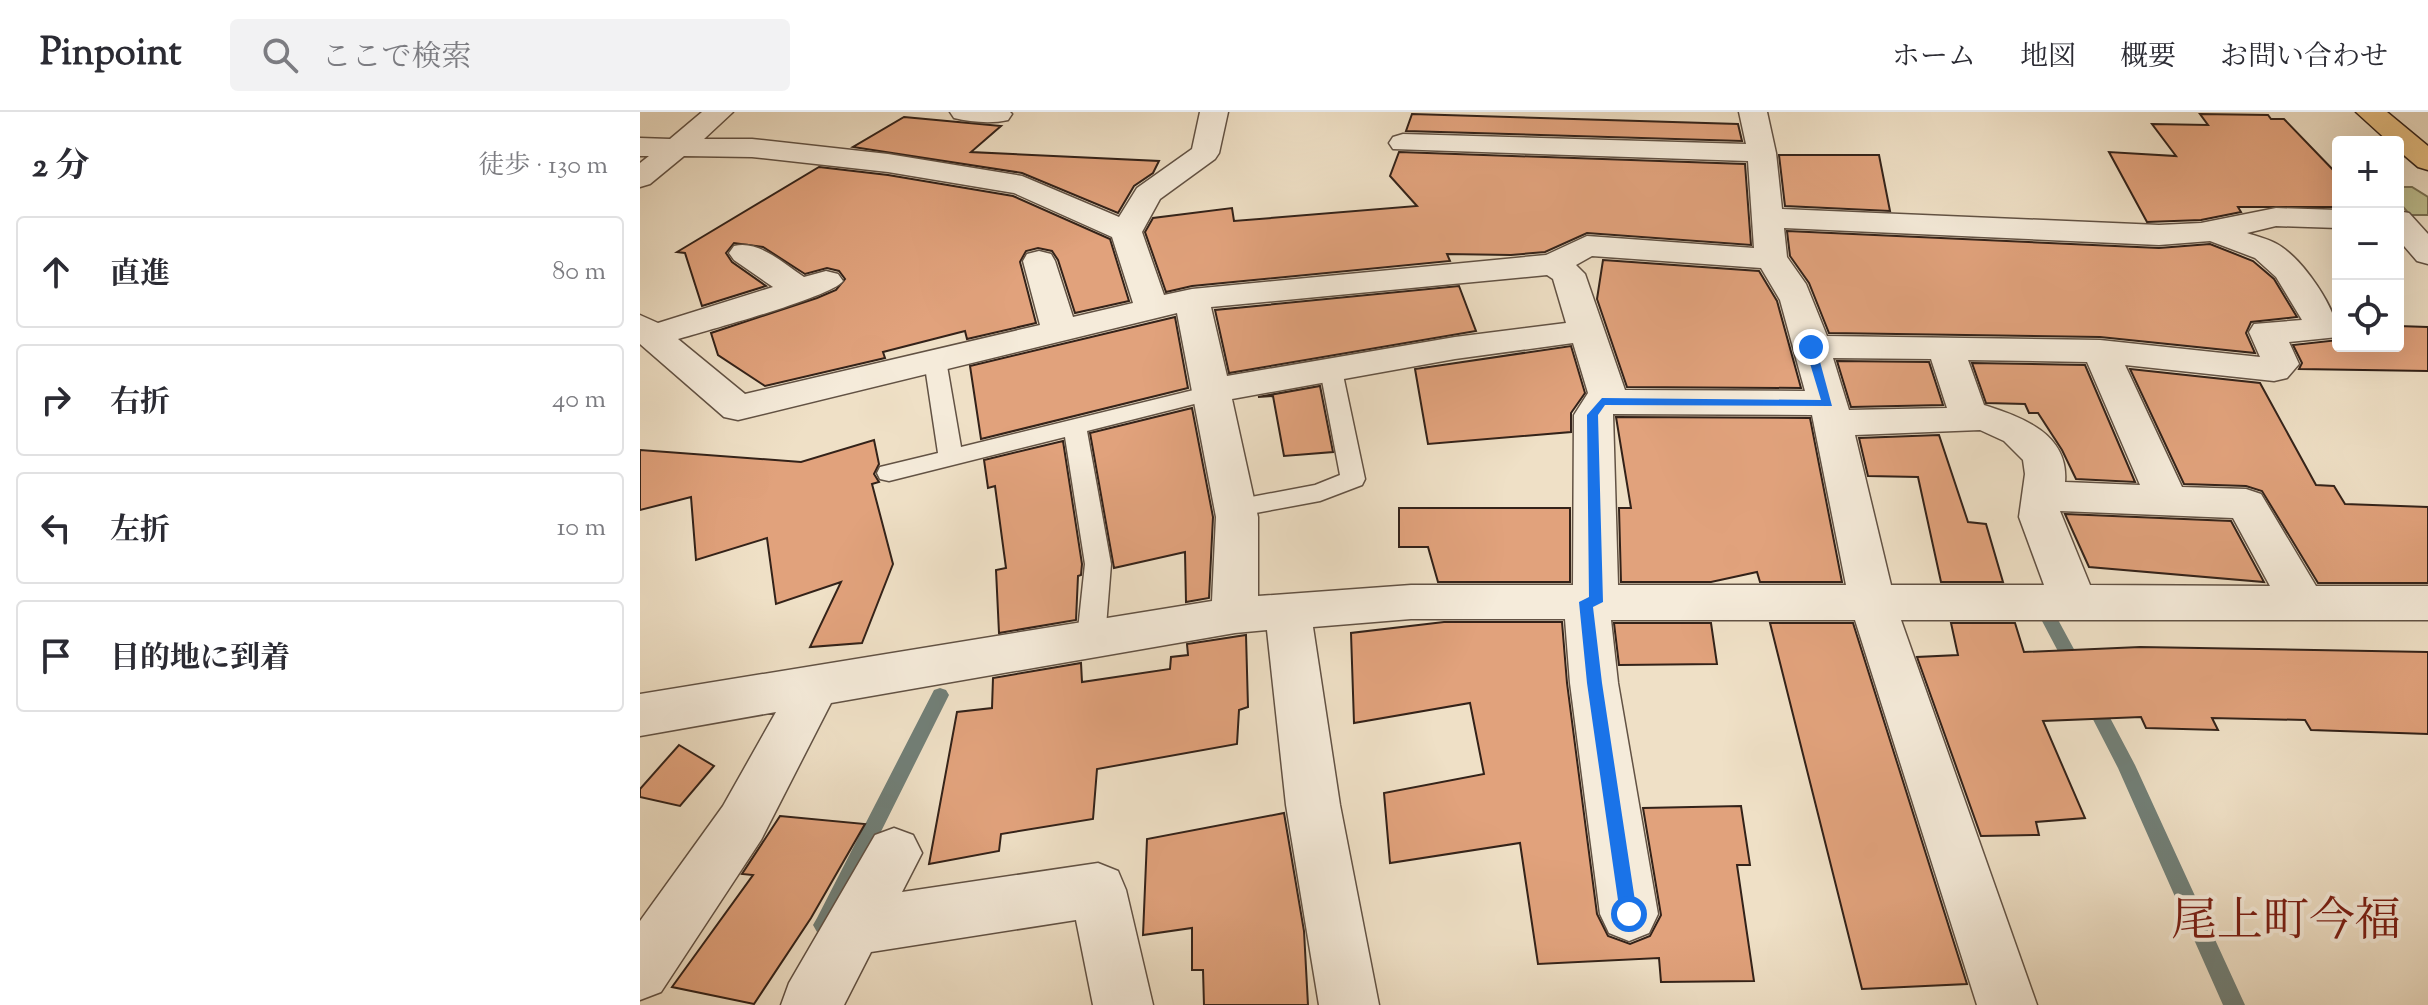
<!DOCTYPE html>
<html lang="ja">
<meta charset="utf-8">
<style>
body{margin:0;font-family:"Sorts Mill Goudy","Noto Serif JP",serif;background:#f2f2f3;color:#2b2b33}
.controls{position:absolute;right:24px;top:24px;display:grid;overflow:hidden;border-radius:8px;box-shadow:0 8px 32px #0002}
.controls button{width:72px;height:72px;display:grid;place-items:center;padding:0;border:0;border-bottom:2px solid #e1e1e2;background:#fff;color:#2b2b33;font:40px sans-serif}
.stop{position:absolute;width:24px;height:24px;margin:-18px;border:6px solid #1a73e8;border-radius:50%;background:#fff}
.stop.end{background:#1a73e8;border-color:#fff;box-shadow:0 2px 8px #0008}
.list{margin:0;padding:0;list-style:none}
h2{display:flex;justify-content:space-between;align-items:center;height:104px;margin:0;padding:0 32px;font-size:34px}
h2 small{font-size:26px;font-weight:400;color:#7c7c81}
.list li{display:grid;grid-template-columns:52px 1fr auto;gap:24px;align-items:center;box-sizing:border-box;height:112px;margin:0 16px 16px;padding:0 16px;border:2px solid #e1e1e2;border-radius:8px}
.list b{display:block;font-size:30px;white-space:nowrap}
.list em{font-size:26px;font-style:normal;color:#7c7c81}
.icon{flex:none;width:44px;height:44px;fill:none;stroke:currentColor;stroke-width:2;stroke-linecap:round;stroke-linejoin:round}
.map{position:relative;flex:none;width:1788px;height:893px;overflow:hidden}
header{display:flex;align-items:center;gap:48px;box-sizing:border-box;height:112px;padding:0 40px;background:#fff;border-bottom:2px solid #e1e1e2}
header strong{font-size:38px}
nav{display:flex;gap:44px;margin-inline-start:auto;font-size:28px}
.search{width:560px;height:72px;background:#f2f2f3;display:flex;align-items:center;gap:20px;box-sizing:border-box;padding:0 28px;border-radius:8px;color:#7c7c81;font-size:30px}
main{display:flex}
aside{flex:1;background:#fff}
.map>svg:first-child{display:block}
</style>
<header>
<strong>Pinpoint</strong>
<div class="search"><svg class="icon" aria-label="search" viewBox="0 0 24 24"><circle cx="10" cy="10" r="6"/><path d="M15 15l6 6"/></svg>ここで検索</div>
<nav><a>ホーム</a><a>地図</a><a>概要</a><a>お問い合わせ</a></nav>
</header>
<main>
<aside>
<h2>2 分<small>徒歩 · 130 m</small></h2>
<ul class="list">
<li><svg class="icon" aria-label="ahead" viewBox="0 0 24 24"><path d="M12 20V5M6 11l6-6 6 6"/></svg><div><b>直進</b></div><em>80 m</em></li>
<li><svg class="icon" aria-label="right" viewBox="0 0 24 24"><path d="M7 20v-9h11M14 6l5 5-5 5"/></svg><div><b>右折</b></div><em>40 m</em></li>
<li><svg class="icon" aria-label="left" viewBox="0 0 24 24"><path d="M17 20v-9H6M10 6l-5 5 5 5"/></svg><div><b>左折</b></div><em>10 m</em></li>
<li><svg class="icon" aria-label="arrive" viewBox="0 0 24 24"><path d="M6 21V4h12l-3 4 3 4H6"/></svg><div><b>目的地に到着</b></div></li>
</ul>
</aside>
<div class="map">
<svg width="1788" height="893" viewBox="0 0 1788 893">
<rect width="100%" height="100%" fill="#efe0c6"/>
<filter id="stains"><feTurbulence type="fractalNoise" baseFrequency=".0025" numOctaves="4"/><feColorMatrix values="0 0 0 0 .2 0 0 0 0 .09 0 0 0 0 .02 0 0 0 .5 -.17"/></filter>
<radialGradient id="worn" r=".72"><stop offset=".6" stop-color="#630" stop-opacity="0"/><stop offset="1" stop-color="#630" stop-opacity=".3"/></radialGradient>
<polygon fill="#c0c090" stroke="#7a7154" stroke-width="2" points="1758,75 1772,75 1788,85 1788,103 1770,103 1758,89"/>
<g fill="none" stroke-linecap="round" stroke-linejoin="round">
<g fill="#717f77" fill-rule="evenodd">
<polygon points="1410,503 1416,504 1442,552 1445,557 1442,562 1436,564 1430,562 1402,509 1404,504"/>
<polygon points="300,576 306,578 309,583 191,820 184,823 177,820 173,813 177,806 294,578"/>
<polygon points="1452,581 1458,583 1495,653 1605,893 1583,893 1478,656 1443,588 1446,583"/>
</g>
</g>
<g fill="#e1a27c" stroke="#332219" stroke-width="2">
<polygon points="772,2 1098,12 1102,29 766,19"/>
<polygon points="1560,2 1628,3 1631,7 1644,7 1698,63 1698,95 1598,95 1601,100 1561,108 1507,110 1469,40 1536,44 1512,12 1568,13"/>
<polygon points="264,5 361,14 331,40 519,49 513,61 494,74 478,101 382,61 213,35"/>
<polygon points="759,40 1105,52 1111,133 947,121 905,140 871,143 807,142 810,149 552,174 526,180 505,120 513,106 592,96 594,109 777,94 750,64"/>
<polygon points="1139,43 1239,43 1250,99 1145,94"/>
<polygon points="179,55 248,63 373,84 470,127 489,189 435,201 418,148 412,139 398,136 386,139 380,150 396,211 327,227 325,219 243,240 245,246 125,274 78,243 71,221 177,186 196,178 205,167 199,159 187,156 165,162 123,135 94,131 86,141 92,150 126,174 62,194 45,141 37,140"/>
<polygon points="1147,119 1519,136 1570,132 1613,149 1634,167 1657,205 1611,210 1606,221 1615,241 1460,225 1189,221 1169,171 1150,144"/>
<polygon points="963,148 1119,159 1137,189 1161,276 987,275 957,187"/>
<polygon points="819,174 836,219 589,261 575,198"/>
<polygon points="535,205 548,276 341,327 330,254"/>
<polygon points="1758,214 1788,215 1788,259 1659,257 1662,251 1653,233 1698,228 1698,234 1758,234"/>
<polygon points="931,234 945,281 931,301 931,320 788,332 775,257"/>
<polygon points="1197,249 1289,250 1303,293 1211,295"/>
<polygon points="1332,251 1445,253 1495,370 1436,367 1422,338 1398,301 1389,301 1385,292 1346,291"/>
<polygon points="1490,257 1620,271 1676,373 1694,374 1705,392 1788,395 1788,471 1678,471 1622,379 1606,374 1544,372"/>
<polygon points="680,274 693,340 644,344 633,284 618,285"/>
<polygon points="552,296 573,405 569,486 546,490 545,440 474,456 450,321"/>
<polygon points="976,305 1170,306 1202,470 1120,470 1117,460 1071,470 981,470 979,396 991,396"/>
<polygon points="1299,323 1328,410 1346,412 1363,470 1301,470 1278,365 1228,364 1219,326"/>
<polygon points="234,328 239,352 234,362 239,370 232,372 253,452 222,531 170,535 201,470 136,492 127,426 56,448 51,385 0,398 0,338 161,350"/>
<polygon points="423,329 442,452 441,463 438,464 436,508 359,521 356,458 366,456 355,374 348,376 344,348"/>
<polygon points="759,396 930,396 930,470 798,470 788,435 759,435"/>
<polygon points="1425,402 1591,409 1624,470 1449,455"/>
<polygon points="804,510 922,510 927,571 957,802 968,824 990,832 1010,824 1021,803 1003,696 1101,694 1110,753 1097,753 1114,869 1021,870 1019,846 898,852 880,731 750,751 744,681 844,662 830,591 714,611 711,521"/>
<polygon points="974,511 1071,511 1077,552 979,553"/>
<polygon points="1130,511 1213,511 1327,872 1222,877"/>
<polygon points="1311,511 1375,511 1384,540 1500,535 1788,540 1788,622 1671,618 1665,608 1572,606 1578,618 1506,616 1501,605 1403,609 1445,706 1396,710 1399,723 1341,724 1277,545 1318,543"/>
<polygon points="606,523 608,595 599,598 597,632 457,657 453,707 361,722 359,739 289,752 317,600 352,596 353,566 441,551 442,570 530,557 531,545 548,543 547,532"/>
<polygon points="39,633 74,654 40,694 0,685 0,677"/>
<polygon points="644,701 664,819 668,893 564,893 563,858 552,858 552,816 503,823 507,727"/>
<polygon points="140,704 225,712 171,806 114,892 32,875 113,763 102,762"/>
</g>
<g fill="none" stroke-linecap="round" stroke-linejoin="round">
<defs>
<g id="lane">
<polygon points="295,241 306,248 321,335 570,274 578,276 581,281 578,286 447,319 471,452 465,527 461,535 451,538 441,535 437,527 445,452 425,325 249,369 240,367 237,361 240,355 298,341 284,248"/>
<polygon points="691,251 702,258 725,367 722,373 680,389 594,405 585,402 582,396 585,390 675,373 700,363 680,258"/>
</g>
<g id="street">
<path d="M62,0H93L64,27H112L248,42L382,64L479,105L497,76L552,37L560,0H588L579,41L575,47L520,87L502,120L524,183L552,177L906,143L947,124L1114,136L1108,49L753,37L749,31L753,25L763,22L1106,32L1099,0H1127L1136,41L1142,97L1519,113L1561,111L1636,96L1698,98V116L1636,114L1607,121C1616,124 1628,127 1637,132C1662,146 1698,197 1698,225L1649,230L1659,252L1647,266L1634,269L1485,253L1542,375L1606,377L1621,382L1676,474H1788V508H1261L1397,893H1337L1215,508H971L978,571L1018,802L1009,821L989,829L969,821L960,802L930,571L925,507H771L673,515L700,693L739,893H679L646,693L627,518L595,521L191,591L121,728L21,880L0,888V809L83,694L136,600L0,624V582L572,489L576,405L537,201L98,308L84,305L0,232V203L18,211L133,175L94,148L89,141L94,134C119,128 143,151 164,165L186,159L198,162L203,169C192,185 65,219 38,227L105,282L400,213L383,149L387,142L399,139L411,142L415,149L433,205L493,191L472,125L374,81L248,60L112,45L44,44L10,72L0,75V51L9,44H0V26L30,27ZM1144,116L1519,133L1570,129L1615,146L1636,165L1662,208L1614,212L1609,220L1620,245L1460,228L1187,224L1166,172L1147,145ZM952,144L1121,156L1140,188L1165,279L985,278L945,162L936,153ZM907,163L913,167L926,211L815,225L587,264L571,195ZM933,231L948,281L934,303L933,473H771L618,484V405L592,287L815,247ZM1193,246L1291,247L1307,296L1209,298ZM1328,248L1447,250L1500,373L1425,370C1429,322 1382,305 1344,293ZM973,302L1172,303L1206,473H978ZM1340,318L1364,329L1383,348L1385,362L1379,405L1404,473H1251L1215,323ZM1420,399L1593,406L1630,474L1450,473Z"/>
<path d="M310,0H370L372,2L368,8C351,12 331,10 314,6Z"/>
<polygon points="1758,99 1769,101 1788,122 1788,152 1777,149 1758,127"/>
<polygon points="254,716 273,723 282,741 262,780 458,751 478,759 486,778 513,893 453,893 436,808 231,840 204,893 141,893 149,871 235,723"/>
</g>
<polygon id="highway" points="1716,0 1747,0 1788,34 1788,58 1778,55 1758,38 1758,30 1749,30"/>
</defs>
<use href="#lane" stroke="#625244" stroke-width="3"/>
<use href="#street" stroke="#625244" stroke-width="3"/>
<use href="#highway" stroke="#332219" stroke-width="3"/>
<use href="#lane" fill="#f5ebda" fill-rule="evenodd"/>
<use href="#street" fill="#f5ebda" fill-rule="evenodd"/>
<use href="#highway" fill="#e8c083" fill-rule="evenodd"/>
</g>
<polygon fill="#1a73e8" points="1171,232 1176,235 1192,294 965,293 958,303 963,490 953,495 962,571 997,802 995,808 989,810 983,808 980,802 947,571 939,490 949,485 947,303 962,286 1181,288 1165,235"/>
<g text-anchor="middle" stroke-width="8" stroke-linejoin="round" paint-order="stroke">
<g font-size="46" fill="#7a1f14" stroke="#f5ebda">
<text x="1646" y="823">尾上町今福</text>
</g>
</g>
<rect width="100%" height="100%" filter="url(#stains)"/>
<rect width="100%" height="100%" fill="url(#worn)"/>
</svg>
<div class="controls">
<button>+</button>
<button>−</button>
<button><svg class="icon" aria-label="locate" viewBox="0 0 24 24"><circle cx="12" cy="12" r="6"/><path d="M12 2v4M12 18v4M2 12h4M18 12h4"/></svg></button>
</div>
<div class="stop" style="left:989px;top:802px"></div>
<div class="stop end" style="left:1171px;top:235px"></div>
</div>
</main>
